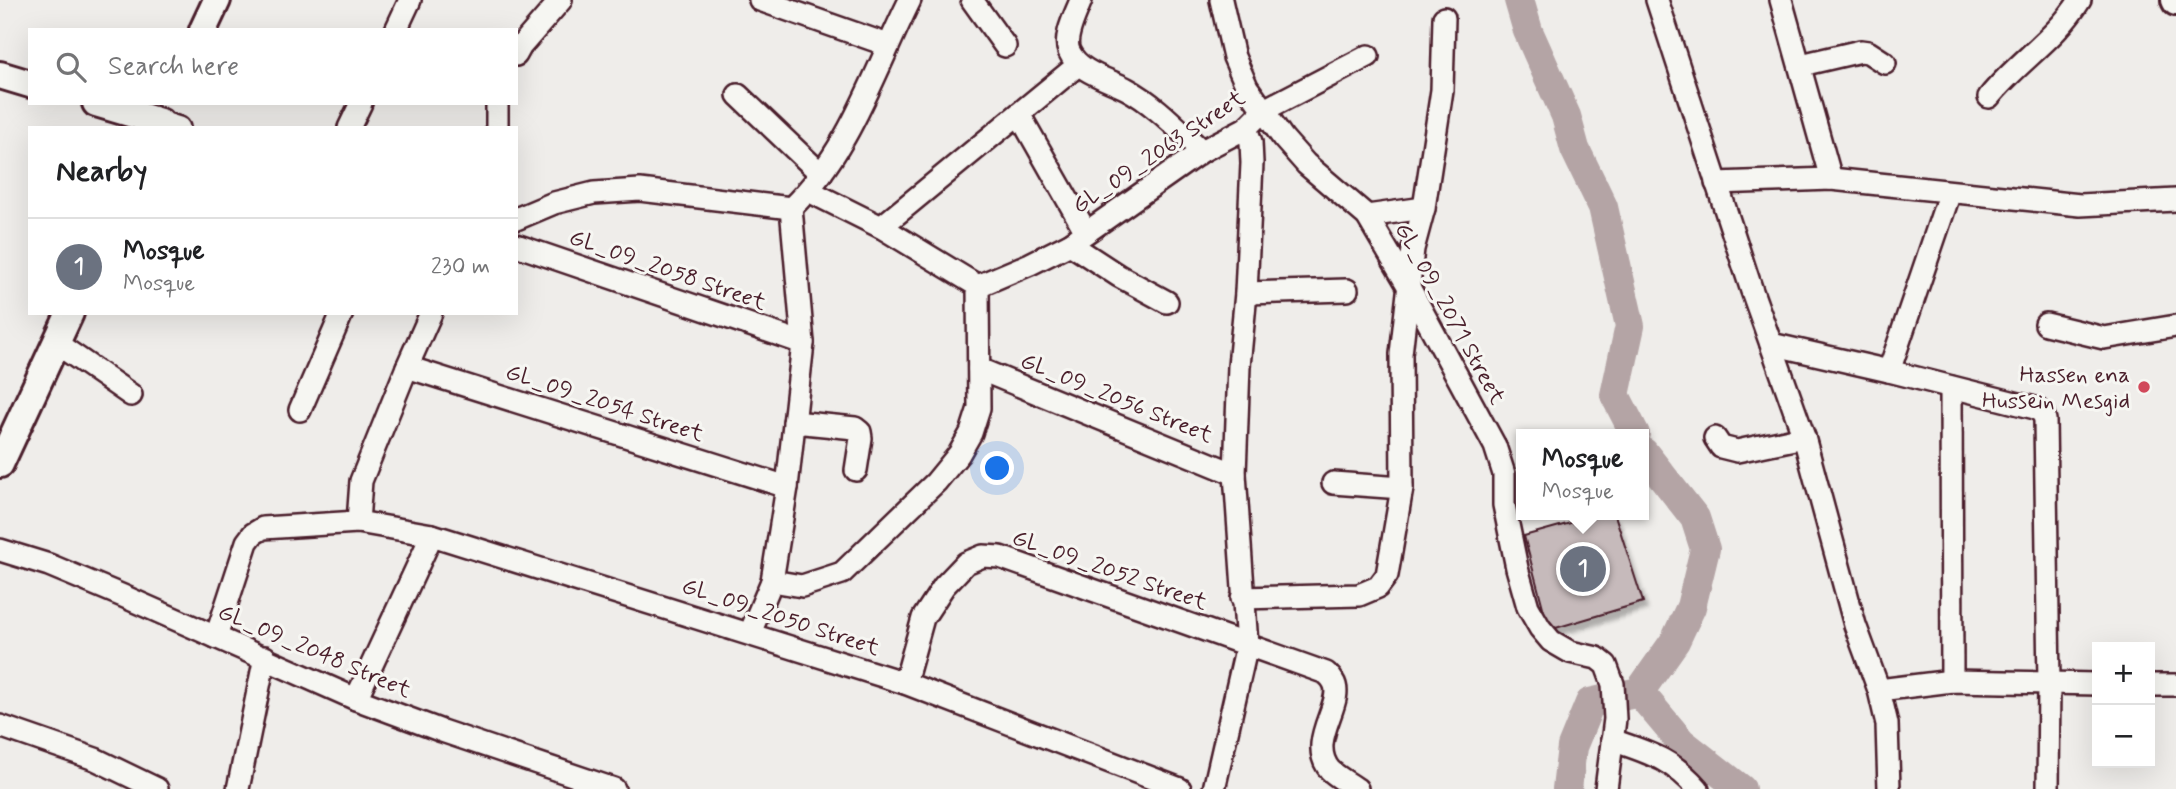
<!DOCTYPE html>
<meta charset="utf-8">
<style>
body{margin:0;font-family:Mynerve,sans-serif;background:#f2f2f2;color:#202124}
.controls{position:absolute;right:21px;bottom:21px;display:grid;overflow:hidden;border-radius:0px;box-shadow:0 7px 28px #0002}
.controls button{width:63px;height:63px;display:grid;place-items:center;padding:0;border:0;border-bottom:2px solid #e0e0e0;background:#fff;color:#202124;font:35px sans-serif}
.you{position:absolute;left:998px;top:469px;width:24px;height:24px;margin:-18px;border:5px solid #fff;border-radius:50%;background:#1a73e8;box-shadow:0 0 0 10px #1a73e833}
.badge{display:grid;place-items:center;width:46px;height:46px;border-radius:50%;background:#d1495b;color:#fff;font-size:23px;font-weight:700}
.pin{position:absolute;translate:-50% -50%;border:4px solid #fff;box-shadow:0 2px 7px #0006}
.popup{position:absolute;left:1516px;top:429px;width:133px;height:91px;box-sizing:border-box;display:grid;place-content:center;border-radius:0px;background:#fff;filter:drop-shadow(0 2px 5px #0005);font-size:23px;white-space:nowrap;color:#757577}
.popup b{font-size:26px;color:#202124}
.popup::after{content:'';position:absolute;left:50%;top:100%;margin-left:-14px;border:14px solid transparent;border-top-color:#fff}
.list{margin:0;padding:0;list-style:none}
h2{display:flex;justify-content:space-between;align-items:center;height:91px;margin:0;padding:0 28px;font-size:30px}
h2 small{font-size:23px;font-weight:400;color:#757577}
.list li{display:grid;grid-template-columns:46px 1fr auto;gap:21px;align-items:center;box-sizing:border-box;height:98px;padding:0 28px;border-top:2px solid #e0e0e0}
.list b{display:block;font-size:26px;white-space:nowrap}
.list p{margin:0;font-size:23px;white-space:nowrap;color:#757577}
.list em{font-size:23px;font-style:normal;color:#757577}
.icon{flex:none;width:38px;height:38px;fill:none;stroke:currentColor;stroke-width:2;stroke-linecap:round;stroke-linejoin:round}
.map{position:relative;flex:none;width:2176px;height:789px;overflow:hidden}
.search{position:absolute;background:#fff;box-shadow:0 7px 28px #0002;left:28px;top:28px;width:490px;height:77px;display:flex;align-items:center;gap:18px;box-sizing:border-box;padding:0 24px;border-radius:0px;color:#757577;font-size:26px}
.panel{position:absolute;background:#fff;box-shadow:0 7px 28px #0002;left:28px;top:126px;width:490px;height:189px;border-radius:0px}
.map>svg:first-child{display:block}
</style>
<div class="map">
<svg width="2176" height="789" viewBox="0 0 2176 789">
<defs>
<filter id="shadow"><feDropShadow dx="4" dy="7" stdDeviation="2" flood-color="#0004"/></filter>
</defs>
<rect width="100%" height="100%" fill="#efedea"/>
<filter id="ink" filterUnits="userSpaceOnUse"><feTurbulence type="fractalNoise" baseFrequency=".0143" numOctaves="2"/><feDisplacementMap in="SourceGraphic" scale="14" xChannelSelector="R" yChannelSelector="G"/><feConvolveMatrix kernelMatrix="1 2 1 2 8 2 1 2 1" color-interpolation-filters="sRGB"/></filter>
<g filter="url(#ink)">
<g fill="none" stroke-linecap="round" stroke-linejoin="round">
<g stroke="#b4a4a5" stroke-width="30">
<polyline points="1519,0 1528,31 1566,116 1575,149 1603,207 1630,326 1615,395 1635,434"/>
<polyline points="1639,692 1681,742 1741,789"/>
<polyline points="1567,789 1572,747 1590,703 1639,692 1675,641 1691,607 1705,549 1695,518 1644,453"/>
</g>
</g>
<polygon fill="#c6babb" stroke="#4a1f2b" stroke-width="2" filter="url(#shadow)" points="1599,515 1615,515 1643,602 1549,630 1524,536"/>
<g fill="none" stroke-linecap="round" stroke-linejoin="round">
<defs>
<g id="minor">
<polyline points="760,0 888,45"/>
<polyline points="972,0 1005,46"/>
<path d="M1081,0C1076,14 1063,37 1069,51C1078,72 1108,79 1127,89C1155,104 1178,129 1202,151"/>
<polyline points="1221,0 1234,57 1247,87 1283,138 1306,164 1367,216 1410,289 1495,446 1504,474 1504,505 1517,568 1528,607 1540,628 1551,641 1570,652 1597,658 1606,665 1613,684 1615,719 1606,789"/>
<polyline points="1657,0 1752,291 1804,437 1855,625 1879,690"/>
<polyline points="1781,0 1831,179"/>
<polyline points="396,30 410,0"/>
<polyline points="516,55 521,46 561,0"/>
<polyline points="1801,65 1861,51 1868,52 1885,63"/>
<polyline points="738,95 821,174"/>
<path d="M1989,97C2017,62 2056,39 2080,0"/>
<polyline points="1019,114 1086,232"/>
<polyline points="160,122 179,128"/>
<polyline points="349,128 361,103"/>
<polyline points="497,128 497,103"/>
<polyline points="1716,183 1831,179 2080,205 2176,200"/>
<polyline points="809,191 881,227 978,286"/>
<path d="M791,208C849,153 875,70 910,0"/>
<polyline points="1367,216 1424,208"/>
<polyline points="516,219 554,203 594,193 640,190 791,208"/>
<polyline points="881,227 1078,65"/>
<polyline points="1070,244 1119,276 1167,302"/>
<polyline points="516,245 803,343"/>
<polyline points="978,286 1030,264 1070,244 1202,151 1246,128 1264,110 1368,56"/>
<polyline points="1246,293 1347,290"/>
<polyline points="2046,324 2104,338 2176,326"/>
<polyline points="56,343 131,395"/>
<polyline points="1771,344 1889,371 2035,408 2043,413 2045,420 2049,683 2048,789"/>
<polyline points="407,367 787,487"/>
<polyline points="979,369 1235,474"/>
<polyline points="1889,371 1950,192"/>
<polyline points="1951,387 1952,681"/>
<polyline points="300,410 342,313"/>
<polyline points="794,422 855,428 860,432 861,438 856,470"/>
<polyline points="1715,438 1721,447 1737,451 1804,437"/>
<polyline points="1333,483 1402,488"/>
<polyline points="358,522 361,481 407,367 431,313"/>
<polyline points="0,550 49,565 123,596 356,699 442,731 614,789"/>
<polyline points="772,581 802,586 842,573 936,482 959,454 971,433 979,408 978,286"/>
<polyline points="1242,598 1359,595 1378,587 1387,575 1402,488 1401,354 1413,249 1424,208 1442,90 1444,18"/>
<polyline points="750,633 772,581 787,487 803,343 791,208"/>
<polyline points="216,637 247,542 253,534 263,528 358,522 432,535 905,683 1180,789"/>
<path d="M905,683L923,618L944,586L966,563L983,556L1000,557L1326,673C1328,675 1331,677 1333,681C1347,702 1305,740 1330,770C1337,777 1349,783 1357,789"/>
<polyline points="2150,685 2176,685"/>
<polyline points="356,699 432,535"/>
<polyline points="0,726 95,759 157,789"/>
<path d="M1612,740C1649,753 1671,758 1698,789"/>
<polyline points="238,789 265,657"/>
<polyline points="1214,789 1247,645 1235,474 1239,366 1246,293 1252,163 1251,142 1246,128"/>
<polyline points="1889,789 1887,724 1879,690 1952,681 2097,684"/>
</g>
<g id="major">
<polyline points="2175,0 2176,2"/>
<polyline points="203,30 217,0"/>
<polyline points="0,75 30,84"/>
<polyline points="96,103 160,122"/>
<polyline points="0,464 70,313"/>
</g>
</defs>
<use href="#minor" stroke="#4a1f2b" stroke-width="26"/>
<use href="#major" stroke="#4a1f2b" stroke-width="32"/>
<use href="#minor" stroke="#f6f6f2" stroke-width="21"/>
<use href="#major" stroke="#f6f6f2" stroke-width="26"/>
</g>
</g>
<circle fill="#d1495b" stroke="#f6f6f2" stroke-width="2.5" cx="2144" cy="387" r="7"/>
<g text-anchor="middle" stroke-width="6" stroke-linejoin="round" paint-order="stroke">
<g font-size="23" fill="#4a1f2b" stroke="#f6f6f2">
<text transform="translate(1158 151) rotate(-34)" y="8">GL_09_2063 Street</text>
<text transform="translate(668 269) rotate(19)" y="8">GL_09_2058 Street</text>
<text transform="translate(1451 313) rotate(61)" y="8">GL_09_2071 Street</text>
<text transform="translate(1117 397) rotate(22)" y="8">GL_09_2056 Street</text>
<text transform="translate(605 402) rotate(18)" y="8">GL_09_2054 Street</text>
<text transform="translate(1110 569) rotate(19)" y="8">GL_09_2052 Street</text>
<text transform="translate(781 616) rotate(18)" y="8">GL_09_2050 Street</text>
<text transform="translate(315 650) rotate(23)" y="8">GL_09_2048 Street</text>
</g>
<g font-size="23" fill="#4a1f2b" stroke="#f6f6f2" text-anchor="end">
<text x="2130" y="382">Hassen ena<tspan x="2130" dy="26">Hussein Mesgid</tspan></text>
</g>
</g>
</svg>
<div class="controls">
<button>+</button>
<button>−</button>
</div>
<div class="you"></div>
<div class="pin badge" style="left:1583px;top:569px;background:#6b7280">1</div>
<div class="popup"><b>Mosque</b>Mosque</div>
<div class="search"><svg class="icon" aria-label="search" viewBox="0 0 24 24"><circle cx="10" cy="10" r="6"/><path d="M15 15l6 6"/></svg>Search here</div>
<section class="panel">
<h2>Nearby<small></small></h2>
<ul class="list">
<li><span class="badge" style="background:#6b7280">1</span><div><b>Mosque</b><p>Mosque</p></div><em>230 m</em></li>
</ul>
</section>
</div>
